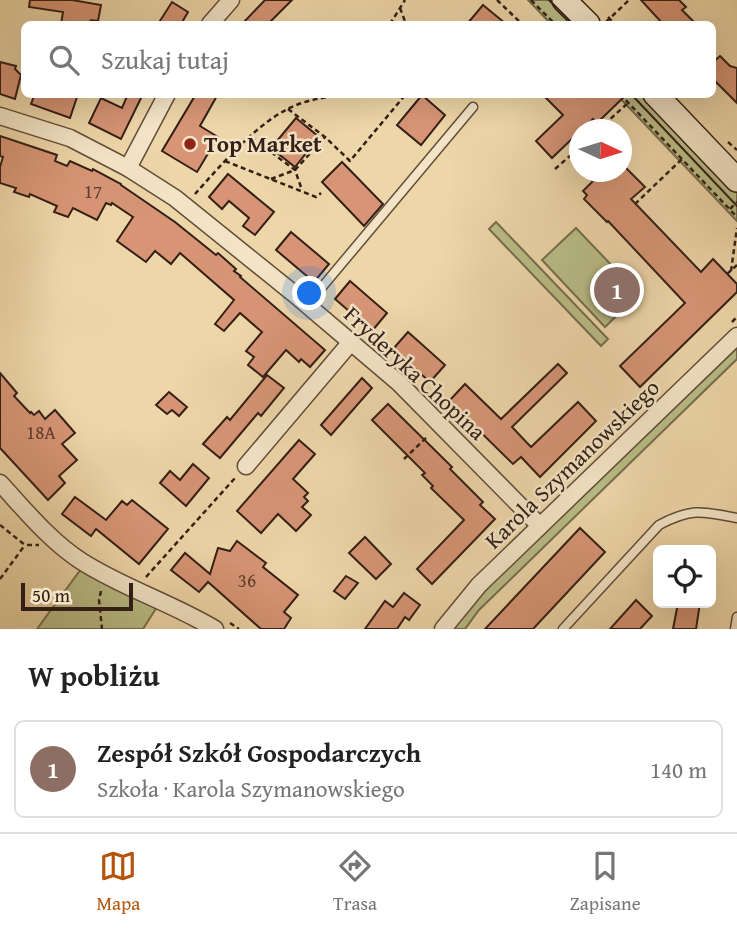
<!DOCTYPE html>
<html lang="pl">
<meta charset="utf-8">
<style>
body{margin:0;font-family:"Gentium Book Plus",serif;background:#f6f6f6;color:#222}
.controls{position:absolute;right:21px;bottom:21px;display:grid;overflow:hidden;border-radius:10px;box-shadow:0 7px 28px #0002}
.controls button{width:63px;height:63px;display:grid;place-items:center;padding:0;border:0;border-bottom:2px solid #e0e0e0;background:#fff;color:#222;font:35px sans-serif}
.compass{position:absolute;left:569px;top:119px;width:63px;height:63px;border-radius:50%;background:#fff;box-shadow:0 7px 28px #0002;rotate:94deg}
.scale{position:absolute;left:21px;bottom:18px;width:112px;box-sizing:border-box;padding-left:7px;border:4px solid #341f16;border-top:0;font-size:19px;line-height:24px;white-space:nowrap;color:#341f16;-webkit-text-stroke:5px #f3e4c6;paint-order:stroke}
.you{position:absolute;left:310px;top:294px;width:24px;height:24px;margin:-18px;border:5px solid #fff;border-radius:50%;background:#1a73e8;box-shadow:0 0 0 10px #1a73e833}
.badge{display:grid;place-items:center;width:46px;height:46px;border-radius:50%;background:#b45309;color:#fff;font-size:23px;font-weight:700}
.pin{position:absolute;translate:-50% -50%;border:4px solid #fff;box-shadow:0 2px 7px #0006}
.list{margin:0;padding:0;list-style:none}
h2{display:flex;justify-content:space-between;align-items:center;height:91px;margin:0;padding:0 28px;font-size:30px}
h2 small{font-size:23px;font-weight:400;color:#767676}
.list li{display:grid;grid-template-columns:46px 1fr auto;gap:21px;align-items:center;box-sizing:border-box;height:98px;margin:0 14px 14px;padding:0 14px;border:2px solid #e0e0e0;border-radius:10px}
.list b{display:block;font-size:26px;white-space:nowrap}
.list p{margin:0;font-size:23px;white-space:nowrap;color:#767676}
.list em{font-size:23px;font-style:normal;color:#767676}
.icon{flex:none;width:38px;height:38px;fill:none;stroke:currentColor;stroke-width:2;stroke-linecap:round;stroke-linejoin:round}
.map{position:relative;flex:none;width:737px;height:629px;overflow:hidden}
.search{position:absolute;background:#fff;box-shadow:0 7px 28px #0002;left:21px;right:21px;top:21px;height:77px;display:flex;align-items:center;gap:18px;box-sizing:border-box;padding:0 24px;border-radius:10px;color:#767676;font-size:26px}
.sheet{height:203px;background:#fff}
nav{display:flex;justify-content:space-around;align-items:center;box-sizing:border-box;height:98px;border-top:2px solid #e0e0e0;background:#fff;font-size:19px;color:#767676}
nav a{display:grid;justify-items:center;gap:4px}
nav .on{color:#b45309}
.map>svg:first-child{display:block}
</style>
<div class="map">
<svg width="737" height="629" viewBox="0 0 737 629">
<rect width="100%" height="100%" fill="#edd6a8"/>
<filter id="stains"><feTurbulence type="fractalNoise" baseFrequency=".00286" numOctaves="4"/><feColorMatrix values="0 0 0 0 .2 0 0 0 0 .09 0 0 0 0 .02 0 0 0 .5 -.17"/></filter>
<radialGradient id="worn" r=".72"><stop offset=".6" stop-color="#630" stop-opacity="0"/><stop offset="1" stop-color="#630" stop-opacity=".3"/></radialGradient>
<g fill="#b9bd87" stroke="#766e4e" stroke-width="2">
<polygon points="528,0 554,0 577,24 551,24"/>
<polygon points="617,95 644,95 737,193 737,221"/>
<polygon points="496,222 608,339 601,346 489,229"/>
<polygon points="576,228 639,294 605,327 542,260"/>
<polygon points="737,346 737,359 479,610 465,629 452,629 473,601"/>
<polygon points="81,569 157,607 143,629 37,629"/>
</g>
<g fill="#d79575" stroke="#341f16" stroke-width="2">
<polygon points="30,0 72,0 101,5 98,21 91,20 90,24 61,24 63,12 29,7"/>
<polygon points="265,0 292,0 268,24 242,24"/>
<polygon points="641,0 679,0 686,7 682,10 696,24 663,24"/>
<polygon points="172,2 188,12 181,24 158,24"/>
<polygon points="483,5 506,24 467,24"/>
<polygon points="720,56 730,66 737,68 737,103 712,78 712,63"/>
<polygon points="0,62 16,66 15,69 21,75 15,99 0,94"/>
<polygon points="35,94 78,94 70,118 31,104"/>
<polygon points="128,94 143,94 121,139 89,123 101,98 122,108"/>
<polygon points="196,94 218,94 200,126 218,137 197,172 162,151"/>
<polygon points="542,94 627,94 597,123 593,119 582,130 579,130 579,132 552,158 536,141 563,115"/>
<polygon points="422,95 445,115 421,145 397,125"/>
<polygon points="296,118 319,137 295,167 271,148"/>
<polygon points="0,136 57,155 55,161 67,166 70,161 92,171 93,169 121,184 121,185 175,222 216,255 218,253 236,269 234,271 241,276 240,277 325,350 310,367 301,359 299,362 286,350 263,377 248,365 254,357 246,351 262,332 240,313 224,331 215,324 234,300 180,253 171,264 155,251 146,262 117,241 133,217 112,203 111,205 106,203 97,220 73,208 68,217 54,212 57,206 30,194 29,197 14,192 16,188 0,183 0,167 3,157 0,156"/>
<polygon points="342,162 383,204 364,226 322,182"/>
<polygon points="621,163 645,187 631,199 701,272 713,259 737,284 737,292 640,387 620,366 685,303 608,221 607,222 584,199 587,195 583,191 593,181 583,172 621,172"/>
<polygon points="228,174 274,212 255,235 243,226 249,218 229,201 222,209 209,197"/>
<polygon points="291,232 329,264 314,282 276,250"/>
<polygon points="350,281 387,313 372,331 335,299"/>
<polygon points="408,332 445,365 430,382 393,349"/>
<polygon points="558,364 567,373 512,427 531,447 578,402 596,421 540,477 521,457 513,464 449,401 465,384 501,419"/>
<polygon points="0,373 17,393 14,396 30,413 31,412 34,415 39,411 45,419 55,410 75,433 62,444 77,460 59,476 65,483 48,500 0,448"/>
<polygon points="267,375 284,388 261,416 258,413 220,458 203,444 227,417 230,420"/>
<polygon points="362,378 372,388 331,435 321,425"/>
<polygon points="169,392 187,407 179,416 172,410 167,414 156,405"/>
<polygon points="388,404 452,467 450,469 483,502 480,505 495,519 432,584 417,569 464,520 431,488 433,486 422,475 425,473 372,420"/>
<polygon points="299,440 315,454 293,479 308,493 304,497 308,501 302,507 311,515 296,531 278,514 261,533 237,511"/>
<polygon points="193,464 209,478 186,506 160,483 170,471 180,480"/>
<polygon points="75,497 106,520 122,501 127,505 132,500 168,529 139,564 96,529 91,536 62,514"/>
<polygon points="580,528 605,552 533,629 485,629"/>
<polygon points="365,537 391,564 376,579 349,553"/>
<polygon points="237,541 266,563 263,567 298,595 284,612 291,618 284,629 261,629 208,582 199,592 171,570 185,553 210,574 218,548 230,551"/>
<polygon points="346,576 358,583 345,599 334,591"/>
<polygon points="404,593 420,605 409,620 405,617 397,629 365,629 385,601 393,607"/>
<polygon points="636,600 652,616 640,629 610,629"/>
<polygon points="678,603 700,603 696,629 673,629"/>
</g>
<g fill="none" stroke-linecap="round" stroke-linejoin="round">
<defs>
<g id="lane">
<polyline points="307,305 473,107"/>
<path d="M563,629L659,525C691,508 702,511 737,518"/>
<polyline points="735,629 737,617"/>
</g>
<g id="street">
<polyline points="210,24 231,0"/>
<polyline points="0,116 70,138 128,168 175,198 293,293 399,383 540,526"/>
<polyline points="128,168 167,94"/>
<polyline points="246,466 351,342"/>
<path d="M0,483C25,510 50,541 81,561C123,588 172,603 215,629"/>
<polyline points="443,629 479,585 737,336"/>
</g>
<g id="secondary">
<polyline points="564,0 588,24"/>
<polyline points="655,94 737,180"/>
</g>
</defs>
<use href="#lane" stroke="#624d3a" stroke-width="11"/>
<use href="#street" stroke="#624d3a" stroke-width="19"/>
<use href="#secondary" stroke="#341f16" stroke-width="26"/>
<g stroke="#341f16" stroke-width="2.5" stroke-dasharray="5 3.5" stroke-linecap="butt">
<polyline points="497,0 522,24"/>
<polyline points="531,0 555,24"/>
<polyline points="400,8 406,24"/>
<polyline points="608,17 615,24"/>
<polyline points="606,22 629,0"/>
<polyline points="390,24 405,0"/>
<polyline points="620,94 737,217"/>
<polyline points="617,95 617,94"/>
<polyline points="288,109 325,137 350,161 406,94"/>
<polyline points="598,130 628,103"/>
<polyline points="251,137 295,170 302,190"/>
<polyline points="728,142 737,150"/>
<polyline points="225,161 316,197 321,193"/>
<polyline points="555,169 580,147"/>
<polyline points="271,179 295,170 325,137"/>
<path d="M195,194C222,164 263,115 302,103C316,98 331,97 345,94"/>
<polyline points="635,204 682,159"/>
<polyline points="730,209 737,202"/>
<polyline points="731,271 737,228"/>
<polyline points="727,274 737,265"/>
<polyline points="732,322 737,317"/>
<polyline points="404,459 428,436"/>
<polyline points="0,525 25,545 39,545"/>
<polyline points="146,577 235,478"/>
<polyline points="0,579 25,545"/>
<polyline points="101,591 99,600 102,629"/>
<polyline points="230,623 239,629"/>
</g>
<use href="#lane" stroke="#f3e4c6" stroke-width="8"/>
<use href="#street" stroke="#f3e4c6" stroke-width="16"/>
<use href="#secondary" stroke="#f3e4c6" stroke-width="23"/>
<g stroke="#341f16" stroke-width="2">
<polyline points="549,0 573,24"/>
<polyline points="631,94 737,206"/>
</g>
</g>
<circle fill="#8f2418" stroke="#f3e4c6" stroke-width="2.5" cx="190" cy="144" r="7"/>
<g text-anchor="middle" stroke-width="5" stroke-linejoin="round" paint-order="stroke">
<g font-size="19" fill="#5d3c2e">
<text x="93" y="198">17</text>
<text x="41" y="439">18A</text>
<text x="247" y="587">36</text>
</g>
<g font-size="23" font-weight="bold" fill="#341f16" stroke="#f3e4c6" text-anchor="start">
<text x="204" y="152">Top Market</text>
</g>
<g font-size="23" fill="#341f16" stroke="#f3e4c6">
<text transform="translate(415 373) rotate(43)" y="8">Fryderyka Chopina</text>
<text transform="translate(572 464) rotate(-44)" y="8">Karola Szymanowskiego</text>
</g>
</g>
<rect width="100%" height="100%" filter="url(#stains)"/>
<rect width="100%" height="100%" fill="url(#worn)"/>
</svg>
<div class="controls">
<button><svg class="icon" aria-label="locate" viewBox="0 0 24 24"><circle cx="12" cy="12" r="6"/><path d="M12 2v4M12 18v4M2 12h4M18 12h4"/></svg></button>
</div>
<svg class="compass" viewBox="-18 -18 36 36"><path d="M0-13l5 13h-10z" fill="#e53935"/><path d="M0 13l5-13h-10z" fill="#767676"/></svg>
<div class="scale">50 m</div>
<div class="you"></div>
<div class="pin badge" style="left:617px;top:290px;background:#8d6e63">1</div>
<div class="search"><svg class="icon" aria-label="search" viewBox="0 0 24 24"><circle cx="10" cy="10" r="6"/><path d="M15 15l6 6"/></svg>Szukaj tutaj</div>
</div>
<section class="sheet">
<h2>W pobliżu<small></small></h2>
<ul class="list">
<li><span class="badge" style="background:#8d6e63">1</span><div><b>Zespół Szkół Gospodarczych</b><p>Szkoła · Karola Szymanowskiego</p></div><em>140 m</em></li>
</ul>
</section>
<nav>
<a class="on"><svg class="icon" aria-label="map" viewBox="0 0 24 24"><path d="M3 6l6-2 6 2 6-2v14l-6 2-6-2-6 2zM9 4v14M15 6v14"/></svg>Mapa</a>
<a><svg class="icon" aria-label="directions" viewBox="0 0 24 24"><path d="M12 3l9 9-9 9-9-9zM9 14v-3h6M13 9l2 2-2 2"/></svg>Trasa</a>
<a><svg class="icon" aria-label="saved" viewBox="0 0 24 24"><path d="M7 4h10v16l-5-4-5 4z"/></svg>Zapisane</a>
</nav>
